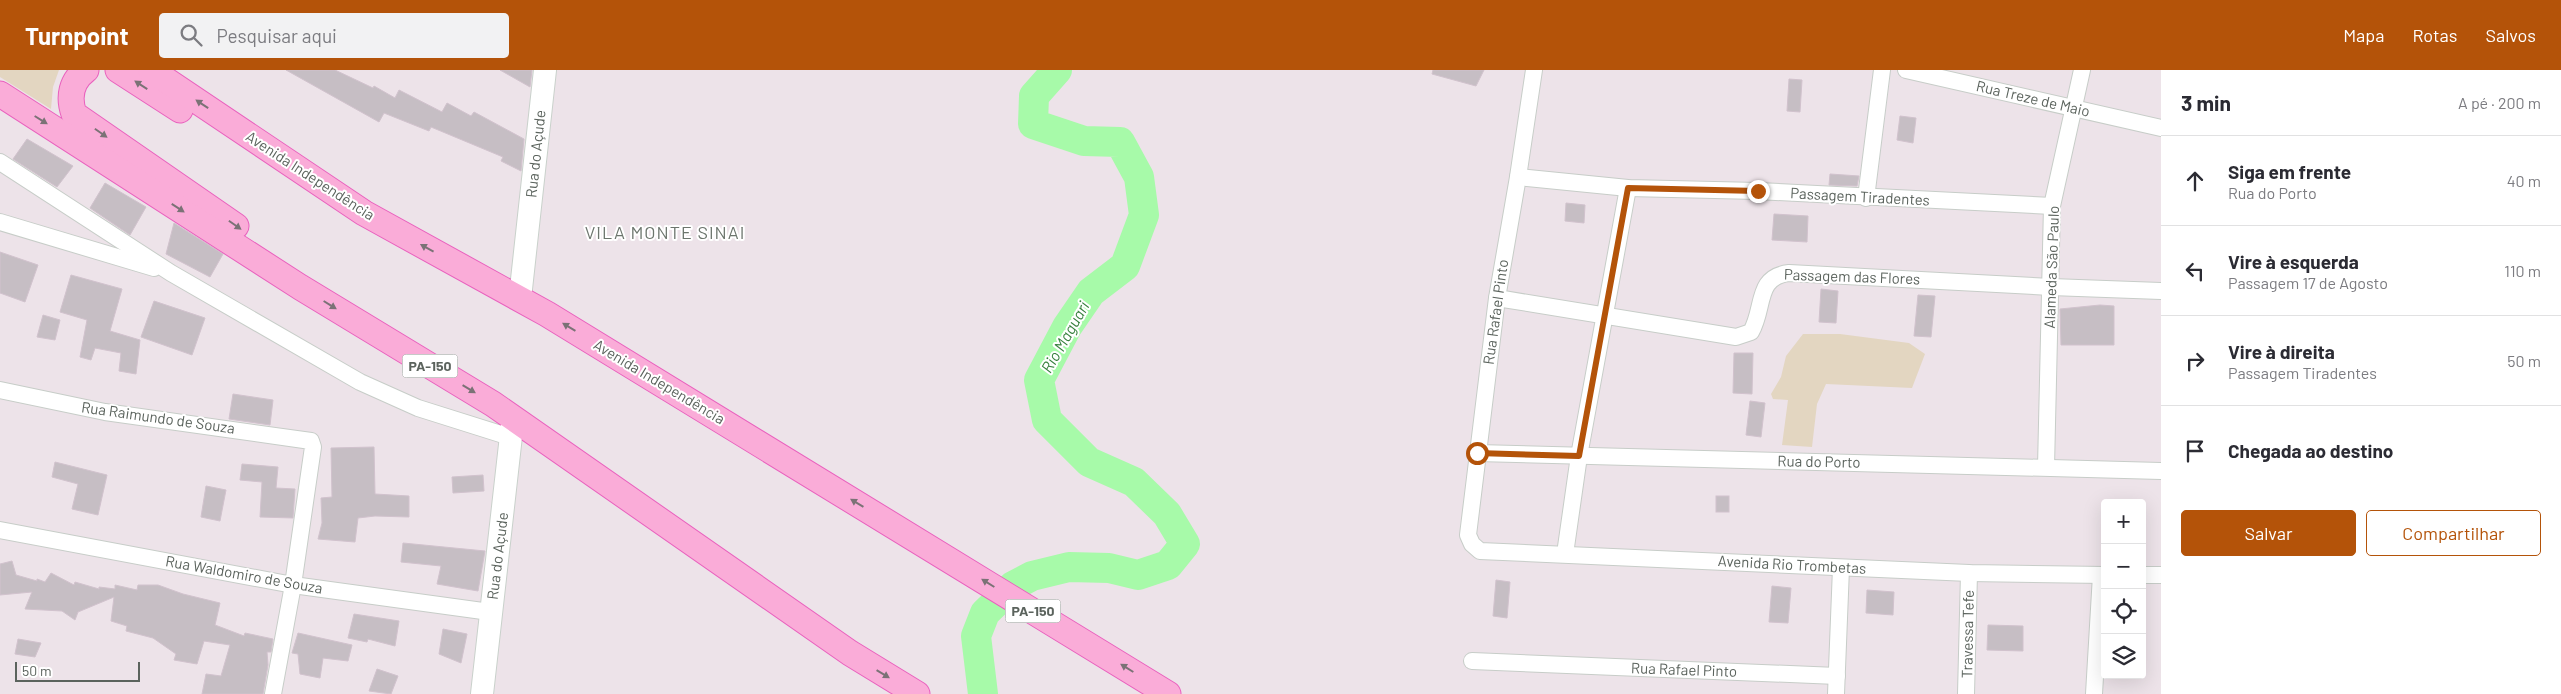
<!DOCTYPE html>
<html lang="pt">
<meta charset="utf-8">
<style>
body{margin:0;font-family:Barlow,sans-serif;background:#f2f2f3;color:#2b2b33}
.controls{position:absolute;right:15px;bottom:15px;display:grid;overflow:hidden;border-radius:5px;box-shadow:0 5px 20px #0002}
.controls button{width:45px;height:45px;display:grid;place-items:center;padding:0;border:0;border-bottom:1px solid #e1e1e2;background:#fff;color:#2b2b33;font:25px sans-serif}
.scale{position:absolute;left:15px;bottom:12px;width:125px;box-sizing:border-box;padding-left:5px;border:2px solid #5b635d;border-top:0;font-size:14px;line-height:18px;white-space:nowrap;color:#5b635d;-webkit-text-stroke:4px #fff;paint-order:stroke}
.stop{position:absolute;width:15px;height:15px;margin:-11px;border:4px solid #b45309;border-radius:50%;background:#fff}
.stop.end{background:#b45309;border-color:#fff;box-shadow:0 1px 5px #0008}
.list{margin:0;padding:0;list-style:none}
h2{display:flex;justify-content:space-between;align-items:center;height:65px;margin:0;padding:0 20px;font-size:21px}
h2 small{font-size:16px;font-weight:400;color:#7c7c81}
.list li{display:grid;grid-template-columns:32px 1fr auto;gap:15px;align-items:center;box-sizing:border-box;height:90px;padding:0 20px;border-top:1px solid #e1e1e2}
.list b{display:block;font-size:19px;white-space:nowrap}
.list p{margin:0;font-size:16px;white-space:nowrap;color:#7c7c81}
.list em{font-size:16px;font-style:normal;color:#7c7c81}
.actions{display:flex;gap:10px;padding:15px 20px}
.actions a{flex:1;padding:11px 0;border:1px solid #b45309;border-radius:5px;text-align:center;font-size:18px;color:#b45309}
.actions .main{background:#b45309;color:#fff}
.icon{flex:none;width:28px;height:28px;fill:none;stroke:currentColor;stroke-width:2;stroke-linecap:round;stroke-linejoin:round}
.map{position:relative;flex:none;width:2161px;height:624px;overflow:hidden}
header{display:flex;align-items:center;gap:30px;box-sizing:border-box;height:70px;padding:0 25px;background:#b45309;color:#fff}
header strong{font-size:24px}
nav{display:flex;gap:28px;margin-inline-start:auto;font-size:18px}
.search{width:350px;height:45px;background:#f2f2f3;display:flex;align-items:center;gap:12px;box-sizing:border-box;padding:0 18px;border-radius:5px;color:#7c7c81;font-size:19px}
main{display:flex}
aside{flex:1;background:#fff}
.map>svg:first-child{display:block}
</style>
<header>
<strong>Turnpoint</strong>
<div class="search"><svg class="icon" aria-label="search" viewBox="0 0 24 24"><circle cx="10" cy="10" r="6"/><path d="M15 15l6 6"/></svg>Pesquisar aqui</div>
<nav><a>Mapa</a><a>Rotas</a><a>Salvos</a></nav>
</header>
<main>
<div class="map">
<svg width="2161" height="624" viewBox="0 0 2161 624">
<rect width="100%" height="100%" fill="#ede3e9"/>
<g fill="#e3d6c1">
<polygon points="0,0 59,0 53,17 51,39 0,7"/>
<polygon points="1803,264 1840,264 1909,273 1925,284 1912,318 1826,314 1817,334 1812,377 1782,375 1788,330 1773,329 1771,324 1781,307 1786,286"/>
</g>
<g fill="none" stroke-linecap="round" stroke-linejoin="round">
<polyline stroke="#a7faa9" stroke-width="30" points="983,624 976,566 985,543 1013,516 1032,506 1069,497 1109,498 1138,505 1168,495 1185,474 1167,444 1134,412 1089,392 1047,350 1039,310 1067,257 1091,222 1125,196 1144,145 1139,107 1120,72 1084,71 1033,54 1034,26 1057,0"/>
</g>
<g fill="#c6bec4" stroke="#d1c2cd">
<polygon points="286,0 335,0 373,18 374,16 395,28 399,20 442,42 447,33 471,46 474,42 524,69 521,101 501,91 503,87 431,57 429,61 384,43 379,52"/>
<polygon points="500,0 532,0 530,17"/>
<polygon points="1433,0 1484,0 1476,16 1432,4"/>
<polygon points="1789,9 1802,10 1800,42 1787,41"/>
<polygon points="1900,46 1916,48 1913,73 1897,70"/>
<polygon points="27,69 73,96 57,117 13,89"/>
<polygon points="1830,104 1859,106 1857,116 1829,115"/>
<polygon points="105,113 146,137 130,165 90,138"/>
<polygon points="1566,133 1585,135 1584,153 1565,151"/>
<polygon points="1774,144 1808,146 1807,172 1772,170"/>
<polygon points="174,153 223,184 210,207 166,184"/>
<polygon points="0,182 38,195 25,232 0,223"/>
<polygon points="71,205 122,219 110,261 140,270 136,304 119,301 121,283 95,278 91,290 80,287 87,250 60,242"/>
<polygon points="1821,219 1838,221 1836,253 1819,252"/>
<polygon points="1918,225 1935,226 1931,267 1914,266"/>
<polygon points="154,231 205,248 192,285 141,267"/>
<polygon points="2100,235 2114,236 2114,275 2061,275 2060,239"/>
<polygon points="43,245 60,250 55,270 37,267"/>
<polygon points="1734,283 1753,283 1752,324 1733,323"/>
<polygon points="233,324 273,330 270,355 229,349"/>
<polygon points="1750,331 1765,333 1761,367 1746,365"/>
<polygon points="374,377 375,424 409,426 409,447 375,446 358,448 355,472 318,469 322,453 321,428 332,427 331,378"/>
<polygon points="55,392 107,405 98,445 72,439 78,414 52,407"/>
<polygon points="242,394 278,397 276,418 295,419 293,448 260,447 262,412 240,410"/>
<polygon points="483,405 484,421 453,423 452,407"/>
<polygon points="206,416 226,420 220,451 201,447"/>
<rect x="1716" y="426" width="13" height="16"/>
<polygon points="403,473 485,481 478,521 437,514 441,496 401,492"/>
<polygon points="12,491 16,505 37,511 37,509 45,512 51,503 74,515 75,512 99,519 99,517 115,519 115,515 137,520 138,515 158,515 183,524 220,533 215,555 244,566 245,563 273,569 271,582 267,582 268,595 263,624 202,624 206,604 221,606 230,575 204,571 197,594 174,590 176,584 153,568 126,561 127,556 111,551 114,527 78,542 75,550 62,541 25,539 32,522 0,525 0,494"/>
<polygon points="1496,510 1510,512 1507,548 1493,546"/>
<polygon points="1772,516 1791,518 1788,553 1769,552"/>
<polygon points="1867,520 1894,522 1893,545 1866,543"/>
<polygon points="354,544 399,551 395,576 368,569 367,572 348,568"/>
<polygon points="1988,555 2023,556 2023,581 1987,580"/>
<polygon points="443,559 467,564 461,593 439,584"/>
<polygon points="298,563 352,575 348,591 323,588 320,608 300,604 298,584 292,583"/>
<polygon points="18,569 41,573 35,587 15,584"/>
<polygon points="377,599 398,606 391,624 369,621"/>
</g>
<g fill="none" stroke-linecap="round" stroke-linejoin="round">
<defs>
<g id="street">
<polyline points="1534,0 1518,107 1497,228 1468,465 1472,474 1480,481 1969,503 2105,505"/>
<polyline points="1906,0 2161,58"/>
<polyline points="0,92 171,203 360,312 418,338 510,367"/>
<polyline points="1518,107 1628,118 1758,121 2052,136"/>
<polyline points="1866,128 1882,0"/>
<polyline points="0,152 154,198"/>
<path d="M1497,228L1736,267L1751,262C1765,238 1755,207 1789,203L2051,217L2161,221"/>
<polyline points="0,320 105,342 311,371 313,377 293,515 273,624"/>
<polyline points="1477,383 2161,401"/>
<polyline points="2046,397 2052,136 2082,0"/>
<polyline points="0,460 293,515 490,542"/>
<polyline points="1565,484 1579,386 1628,118"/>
<polyline points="2142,505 2161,505"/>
<polyline points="1472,591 1837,606"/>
<polyline points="1836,624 1841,498"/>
<polyline points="1966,624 1969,503"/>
<polyline points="2094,624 2101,505"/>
</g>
<g id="secondary">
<polyline points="520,228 545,0"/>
<polyline points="482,624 513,348"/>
</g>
<g id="primary">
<path d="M86,0C71,11 68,27 74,44L236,156"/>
<polyline points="118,0 180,40"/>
<polyline points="151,0 364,143 547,244 1168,624"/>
<polyline points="0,24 300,217 493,334 850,583 917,624"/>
</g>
</defs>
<use href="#street" stroke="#c7cdc8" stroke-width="18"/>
<use href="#secondary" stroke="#c9d1cb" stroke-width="24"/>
<use href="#primary" stroke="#e961be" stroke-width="27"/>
<use href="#street" stroke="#fff" stroke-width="16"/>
<use href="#secondary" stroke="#fff" stroke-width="22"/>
<use href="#primary" stroke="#faacd8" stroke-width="25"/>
</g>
<defs><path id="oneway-solid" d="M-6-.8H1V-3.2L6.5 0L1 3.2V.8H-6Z" transform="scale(1.25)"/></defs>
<g fill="#7b7276">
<use href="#oneway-solid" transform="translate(141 15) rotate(-147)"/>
<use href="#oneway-solid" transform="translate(202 34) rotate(-146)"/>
<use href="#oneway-solid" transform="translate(41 50) rotate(32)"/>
<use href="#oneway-solid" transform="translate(101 63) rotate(35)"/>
<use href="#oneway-solid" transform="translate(178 138) rotate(33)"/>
<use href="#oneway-solid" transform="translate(235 155) rotate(35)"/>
<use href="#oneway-solid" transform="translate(427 178) rotate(-151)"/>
<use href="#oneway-solid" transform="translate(330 235) rotate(32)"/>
<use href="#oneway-solid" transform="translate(569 257) rotate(-149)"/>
<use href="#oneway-solid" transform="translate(469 319) rotate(31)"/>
<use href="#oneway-solid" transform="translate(857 433) rotate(-149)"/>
<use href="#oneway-solid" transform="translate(988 513) rotate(-148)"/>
<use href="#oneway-solid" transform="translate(1127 598) rotate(-148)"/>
<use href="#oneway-solid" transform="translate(883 604) rotate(31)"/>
</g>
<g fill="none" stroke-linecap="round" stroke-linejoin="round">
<polyline stroke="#b45309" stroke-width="6" points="1477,383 1579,386 1628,118 1758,121"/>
</g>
<g text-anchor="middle" stroke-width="4" stroke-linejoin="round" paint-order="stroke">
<g fill="#fff" stroke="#8c928e" stroke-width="1">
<rect x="402.5" y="284.5" width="55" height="23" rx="4"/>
<rect x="1005.5" y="529.5" width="55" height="23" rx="4"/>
</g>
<g font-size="14" font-weight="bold" fill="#5b635d">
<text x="430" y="301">PA-150</text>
<text x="1033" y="546">PA-150</text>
</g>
<g font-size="15" fill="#5b635d" stroke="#fff">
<text transform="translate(2033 29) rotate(13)" y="5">Rua Treze de Maio</text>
<text transform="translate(536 84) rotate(-84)" y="5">Rua do Açude</text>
<text transform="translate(310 106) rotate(33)" y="5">Avenida Independência</text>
<text transform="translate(1860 127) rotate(3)" y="5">Passagem Tiradentes</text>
<text transform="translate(2052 197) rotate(-88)" y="5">Alameda São Paulo</text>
<text transform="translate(1852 207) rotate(2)" y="5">Passagem das Flores</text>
<text transform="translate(1496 242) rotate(-82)" y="5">Rua Rafael Pinto</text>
<text transform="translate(659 312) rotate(31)" y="5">Avenida Independência</text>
<text transform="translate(158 348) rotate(8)" y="5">Rua Raimundo de Souza</text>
<text transform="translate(1819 392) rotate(1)" y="5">Rua do Porto</text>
<text transform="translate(498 486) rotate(-83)" y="5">Rua do Açude</text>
<text transform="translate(1792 495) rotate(3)" y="5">Avenida Rio Trombetas</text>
<text transform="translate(244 505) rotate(10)" y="5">Rua Waldomiro de Souza</text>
<text transform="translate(1968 564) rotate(-89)" y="5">Travessa Tefe</text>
<text transform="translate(1684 600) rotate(2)" y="5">Rua Rafael Pinto</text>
</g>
<g font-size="16" font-style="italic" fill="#37803e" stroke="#fff">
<text transform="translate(1065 267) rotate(-60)" y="6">Rio Maguari</text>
</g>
<g font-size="18" letter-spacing="1" fill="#6c756d" stroke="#fff">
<text x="665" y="169">VILA MONTE SINAI</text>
</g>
</g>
</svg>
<div class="controls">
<button>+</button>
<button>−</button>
<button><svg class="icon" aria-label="locate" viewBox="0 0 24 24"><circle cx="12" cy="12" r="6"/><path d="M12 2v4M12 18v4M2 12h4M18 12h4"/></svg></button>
<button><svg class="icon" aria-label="layers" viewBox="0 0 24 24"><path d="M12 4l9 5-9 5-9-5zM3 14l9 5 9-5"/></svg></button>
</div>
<div class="scale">50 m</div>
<div class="stop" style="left:1477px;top:383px"></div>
<div class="stop end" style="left:1758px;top:121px"></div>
</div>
<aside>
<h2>3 min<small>A pé · 200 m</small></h2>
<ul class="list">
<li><svg class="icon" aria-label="ahead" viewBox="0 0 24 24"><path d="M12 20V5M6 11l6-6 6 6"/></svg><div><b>Siga em frente</b><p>Rua do Porto</p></div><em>40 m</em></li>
<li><svg class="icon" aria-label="left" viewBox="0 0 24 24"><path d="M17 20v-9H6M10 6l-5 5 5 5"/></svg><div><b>Vire à esquerda</b><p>Passagem 17 de Agosto</p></div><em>110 m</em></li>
<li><svg class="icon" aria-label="right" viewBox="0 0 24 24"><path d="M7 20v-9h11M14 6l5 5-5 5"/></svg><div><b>Vire à direita</b><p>Passagem Tiradentes</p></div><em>50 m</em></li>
<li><svg class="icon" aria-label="arrive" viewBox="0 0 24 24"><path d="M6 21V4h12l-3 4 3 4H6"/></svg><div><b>Chegada ao destino</b></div></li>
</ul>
<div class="actions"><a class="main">Salvar</a><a>Compartilhar</a></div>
</aside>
</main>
